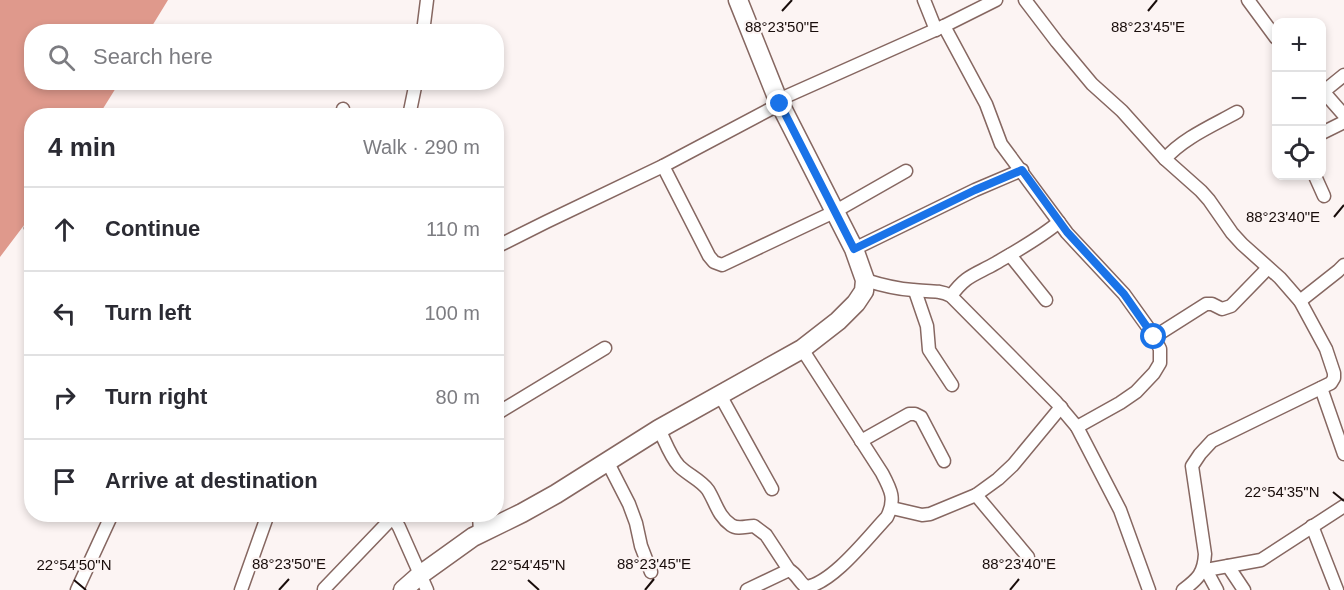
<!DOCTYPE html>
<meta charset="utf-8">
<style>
body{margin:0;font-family:Helvetica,sans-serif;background:#f7f7f7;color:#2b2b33}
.controls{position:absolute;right:18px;top:18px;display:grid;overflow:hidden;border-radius:12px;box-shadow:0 3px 9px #0003}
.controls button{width:54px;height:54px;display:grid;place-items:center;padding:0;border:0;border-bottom:2px solid #e1e1e2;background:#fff;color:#2b2b33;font:30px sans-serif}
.stop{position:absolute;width:18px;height:18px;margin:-14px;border:4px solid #1a73e8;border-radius:50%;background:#fff}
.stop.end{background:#1a73e8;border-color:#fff;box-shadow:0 2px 6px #0008}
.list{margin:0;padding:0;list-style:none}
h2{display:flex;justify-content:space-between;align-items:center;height:78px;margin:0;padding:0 24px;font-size:26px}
h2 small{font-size:20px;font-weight:400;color:#7c7c81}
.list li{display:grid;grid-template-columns:39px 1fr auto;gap:18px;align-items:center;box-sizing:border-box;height:84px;padding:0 24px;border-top:2px solid #e1e1e2}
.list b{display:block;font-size:22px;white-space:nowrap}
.list em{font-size:20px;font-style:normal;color:#7c7c81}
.icon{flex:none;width:33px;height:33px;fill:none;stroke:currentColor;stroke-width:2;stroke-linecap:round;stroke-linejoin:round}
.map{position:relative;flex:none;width:1344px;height:590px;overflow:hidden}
.search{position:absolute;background:#fff;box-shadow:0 3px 9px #0003;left:24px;top:24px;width:480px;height:66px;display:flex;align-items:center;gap:15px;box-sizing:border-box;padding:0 21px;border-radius:24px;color:#7c7c81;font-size:22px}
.panel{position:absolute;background:#fff;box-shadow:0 3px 9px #0003;left:24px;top:108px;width:480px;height:414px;border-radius:24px}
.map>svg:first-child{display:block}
</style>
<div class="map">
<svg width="1344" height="590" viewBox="0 0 1344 590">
<rect width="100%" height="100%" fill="#fcf4f3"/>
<polygon fill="#df998c" points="0,0 168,0 149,31 32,32 32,82 119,83 99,115 32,116 31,216 0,257"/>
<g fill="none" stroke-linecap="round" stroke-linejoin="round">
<defs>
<polyline id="service" points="28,228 32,229"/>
<g id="minor">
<polyline points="924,0 936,30"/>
<path d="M1025,0L1057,42L1092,84L1122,111L1165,159L1201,191L1209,200L1232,233L1242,244L1280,278L1300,301L1326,349L1334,373V378L1331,383L1212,441L1200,454L1192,466L1205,554C1204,573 1198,579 1183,590"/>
<polyline points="1248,0 1276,38"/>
<polyline points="944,26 986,104 1001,144 1067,233 1124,294 1152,333 1160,349 1160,363 1154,373 1136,392 1120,403 1077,427"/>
<polyline points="423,32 427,0"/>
<polyline points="1322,90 1344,115"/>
<polyline points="1323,92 1344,75"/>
<polyline points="778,100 944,26 996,0"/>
<polyline points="342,116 343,109"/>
<polyline points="409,116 416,82"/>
<polyline points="1322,133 1344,122"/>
<path d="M1165,159C1183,138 1214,125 1237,112"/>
<polyline points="663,166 709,256 714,262 722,265 834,212 906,171"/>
<polyline points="1315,176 1324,196"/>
<polyline points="496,247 546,222 663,166 780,104"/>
<polyline points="854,249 975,190 1022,170"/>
<polyline points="1010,255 1046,300"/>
<path d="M865,280C881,285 896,289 913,290C927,292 938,289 951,296L1056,402L1077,427L1120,510L1149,590"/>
<polyline points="915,291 927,326 929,350 952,385"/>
<path d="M951,296C966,275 975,275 996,263C1018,250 1040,238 1059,222"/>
<polyline points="1300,301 1338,271 1344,265"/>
<polyline points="1154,337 1206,304 1212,304 1222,309 1231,306 1268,268"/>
<polyline points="1321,388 1344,454"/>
<polyline points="720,395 772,489"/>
<polyline points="496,414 605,348"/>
<path d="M659,429C665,441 670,456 679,466C688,475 701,480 708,490C716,503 718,516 731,525C738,530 746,526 754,526L766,535L789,570"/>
<polyline points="861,441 909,414 915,414 921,417 944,461"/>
<polyline points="607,461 629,504 636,523 641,546 651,572"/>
<polyline points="976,495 1028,557"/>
<polyline points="892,508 922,515 930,514 976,495 998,479 1013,465 1061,407"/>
<polyline points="391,514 399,527 427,590"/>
<polyline points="479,514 480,533"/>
<polyline points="1312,526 1337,590"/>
<polyline points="1204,566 1217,590"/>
<polyline points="1228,566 1244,590"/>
<polyline points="1206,570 1261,560 1344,506"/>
<polyline points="324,589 393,517"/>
<polyline points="77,590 112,514"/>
<polyline points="241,590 268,514"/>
<path d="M747,590L789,570C797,574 799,582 806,587C833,583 868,537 887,517C896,499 891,490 882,473L802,349"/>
</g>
<polyline id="secondary" points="403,590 420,575 473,537 522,513 556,494 659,429 802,349 838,321 856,303 864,291 865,280 854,249 778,100 738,0"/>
</defs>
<use href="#service" stroke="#866761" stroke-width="9"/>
<use href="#minor" stroke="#866761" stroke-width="15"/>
<use href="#secondary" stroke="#866761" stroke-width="21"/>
<use href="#service" stroke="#fff" stroke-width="6"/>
<use href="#minor" stroke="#fff" stroke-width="12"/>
<use href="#secondary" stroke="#fff" stroke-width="18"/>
</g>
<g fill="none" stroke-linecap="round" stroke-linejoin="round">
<polyline stroke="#1a73e8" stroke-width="8" points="780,104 854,249 975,190 1022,170 1067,232 1124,294 1154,337"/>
</g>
<path fill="none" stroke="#190d0b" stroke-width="2" d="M782,11L792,0M1148,11L1157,0M1334,217L1344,205M1333,492L1344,501M74,580L86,590M528,580L539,590M279,590L289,579M645,590L654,579M1010,590L1019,579"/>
<g font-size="15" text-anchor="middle" fill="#190d0b" stroke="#fcf4f3" stroke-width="4.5" stroke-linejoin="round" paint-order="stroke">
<text x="782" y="32">88°23'50"E</text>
<text x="1148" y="32">88°23'45"E</text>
<text x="1283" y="222">88°23'40"E</text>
<text x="1282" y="497">22°54'35"N</text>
<text x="289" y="569">88°23'50"E</text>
<text x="654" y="569">88°23'45"E</text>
<text x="1019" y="569">88°23'40"E</text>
<text x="74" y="570">22°54'50"N</text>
<text x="528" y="570">22°54'45"N</text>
</g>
</svg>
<div class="controls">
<button>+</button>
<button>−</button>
<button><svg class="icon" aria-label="locate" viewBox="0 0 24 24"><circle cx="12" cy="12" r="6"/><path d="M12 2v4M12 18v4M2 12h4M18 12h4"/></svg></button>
</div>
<div class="stop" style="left:1154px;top:337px"></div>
<div class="stop end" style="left:780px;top:104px"></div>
<div class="search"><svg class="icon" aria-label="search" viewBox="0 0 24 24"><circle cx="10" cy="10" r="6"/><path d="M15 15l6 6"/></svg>Search here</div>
<section class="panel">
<h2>4 min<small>Walk · 290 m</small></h2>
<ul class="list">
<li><svg class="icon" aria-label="ahead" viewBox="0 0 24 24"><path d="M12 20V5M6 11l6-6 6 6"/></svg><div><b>Continue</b></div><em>110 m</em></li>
<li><svg class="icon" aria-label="left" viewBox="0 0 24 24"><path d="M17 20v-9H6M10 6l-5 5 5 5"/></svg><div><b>Turn left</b></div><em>100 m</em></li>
<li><svg class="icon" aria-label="right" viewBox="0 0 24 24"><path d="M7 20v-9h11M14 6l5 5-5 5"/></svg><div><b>Turn right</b></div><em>80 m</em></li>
<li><svg class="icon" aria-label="arrive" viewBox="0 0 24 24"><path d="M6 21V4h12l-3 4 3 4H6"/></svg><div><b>Arrive at destination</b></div></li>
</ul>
</section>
</div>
